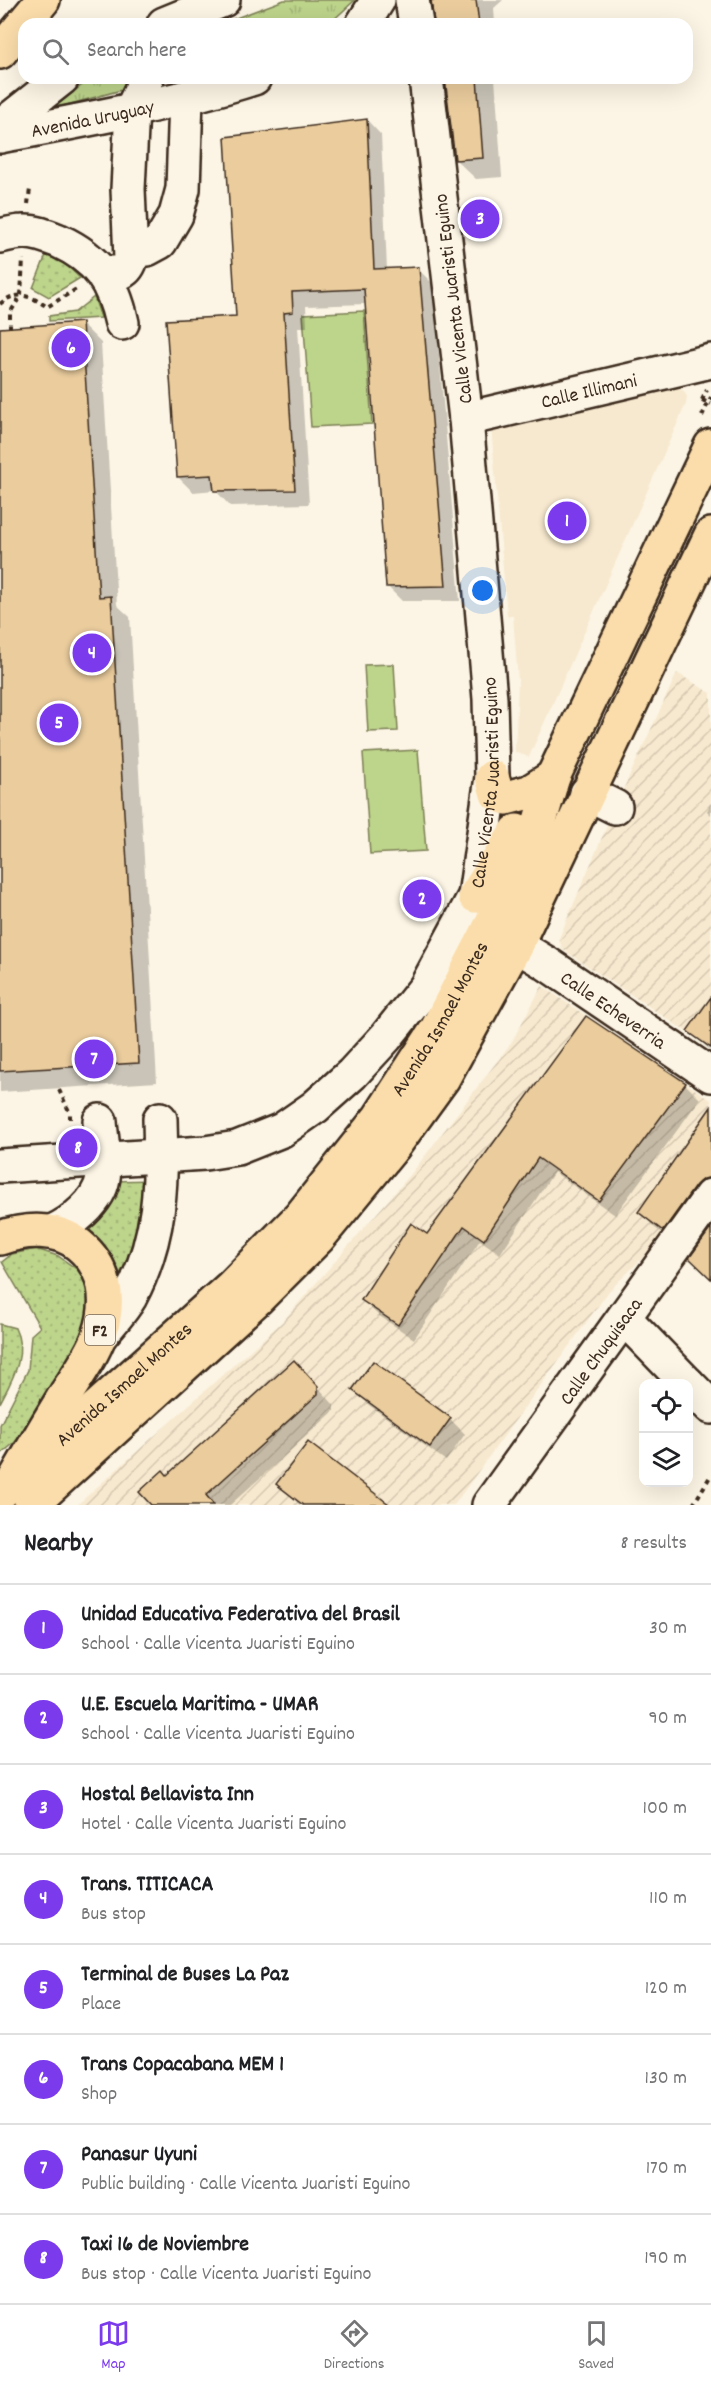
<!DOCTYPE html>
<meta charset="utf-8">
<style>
body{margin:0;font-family:Dekko,sans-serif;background:#f6f6f6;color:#202124}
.controls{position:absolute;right:18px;bottom:18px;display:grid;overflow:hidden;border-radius:12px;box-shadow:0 6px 24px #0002}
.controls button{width:54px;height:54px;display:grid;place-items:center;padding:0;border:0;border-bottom:2px solid #e0e0e0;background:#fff;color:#202124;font:30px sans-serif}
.you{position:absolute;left:483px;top:591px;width:21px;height:21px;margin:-15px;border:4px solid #fff;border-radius:50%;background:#1a73e8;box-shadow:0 0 0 9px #1a73e833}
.badge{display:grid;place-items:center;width:39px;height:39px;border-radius:50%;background:#7c3aed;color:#fff;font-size:20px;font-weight:700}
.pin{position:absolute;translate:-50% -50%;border:3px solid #fff;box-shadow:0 2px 6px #0006}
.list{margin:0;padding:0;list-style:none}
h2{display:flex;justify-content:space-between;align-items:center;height:78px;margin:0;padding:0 24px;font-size:26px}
h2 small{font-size:20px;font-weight:400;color:#757577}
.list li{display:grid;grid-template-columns:39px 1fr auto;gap:18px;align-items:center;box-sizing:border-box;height:90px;padding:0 24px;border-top:2px solid #e0e0e0}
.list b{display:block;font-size:22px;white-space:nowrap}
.list p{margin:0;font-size:20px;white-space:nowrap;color:#757577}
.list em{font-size:20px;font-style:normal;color:#757577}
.icon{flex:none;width:33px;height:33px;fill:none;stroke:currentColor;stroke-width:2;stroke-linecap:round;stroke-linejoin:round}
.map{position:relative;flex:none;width:711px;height:1505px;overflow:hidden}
.search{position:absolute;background:#fff;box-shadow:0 6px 24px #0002;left:18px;right:18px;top:18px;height:66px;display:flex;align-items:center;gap:15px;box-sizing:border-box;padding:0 21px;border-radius:18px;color:#757577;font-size:22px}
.sheet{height:798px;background:#fff}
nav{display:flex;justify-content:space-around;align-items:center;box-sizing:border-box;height:84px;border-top:2px solid #e0e0e0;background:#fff;font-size:16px;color:#757577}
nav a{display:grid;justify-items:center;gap:3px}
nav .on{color:#7c3aed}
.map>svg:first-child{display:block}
</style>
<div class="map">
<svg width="711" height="1505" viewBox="0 0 711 1505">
<defs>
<pattern id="industrial-furrows" width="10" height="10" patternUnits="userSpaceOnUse" patternTransform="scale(1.5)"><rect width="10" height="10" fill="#f7e9cf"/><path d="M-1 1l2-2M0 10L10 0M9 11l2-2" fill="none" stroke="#d5c8b1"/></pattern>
<pattern id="grass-dots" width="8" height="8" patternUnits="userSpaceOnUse" patternTransform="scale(1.5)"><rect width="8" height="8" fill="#bdd48b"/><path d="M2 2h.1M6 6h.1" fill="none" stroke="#a3b678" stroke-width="1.8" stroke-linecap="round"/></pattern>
<pattern id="park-tufts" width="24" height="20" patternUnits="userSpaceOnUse" patternTransform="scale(1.5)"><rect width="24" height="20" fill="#bdd48b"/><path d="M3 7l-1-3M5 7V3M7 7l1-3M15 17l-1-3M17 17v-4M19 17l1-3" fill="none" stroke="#a3b678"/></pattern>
</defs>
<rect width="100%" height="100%" fill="#fcf5e5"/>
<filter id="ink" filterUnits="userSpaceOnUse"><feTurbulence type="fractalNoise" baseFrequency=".0167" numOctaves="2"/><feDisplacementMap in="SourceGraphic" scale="12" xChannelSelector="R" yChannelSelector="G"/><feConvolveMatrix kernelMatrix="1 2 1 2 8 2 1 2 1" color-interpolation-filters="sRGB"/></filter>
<g filter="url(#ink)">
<polygon fill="#f7e9cf" points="669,386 677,387 684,391 687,397 686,404 529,757 515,752 518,682 513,616 507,616 491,426 560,411 562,414"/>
<g fill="url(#industrial-furrows)">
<polygon points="677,673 711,693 711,1048 562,949 559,938 615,807"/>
<polygon points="542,986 711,1100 711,1171 667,1234 609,1291 454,1505 77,1505 283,1321 411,1174 511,1043"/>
</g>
<g fill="url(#grass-dots)" stroke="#7c7f54" stroke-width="1.5">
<polygon points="46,255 63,262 80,278 49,297 33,288"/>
<polygon points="94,297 101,318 49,321 49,316 75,312"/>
<path d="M152,1180L125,1283C115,1260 103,1245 82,1232L114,1181Z"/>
<polygon points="36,1249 58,1256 82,1273 91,1296 86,1327 50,1402 14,1443 0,1455 0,1425 28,1370 31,1335 40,1327 2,1262 12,1254"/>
<path d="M0,1324L15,1328C28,1354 12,1380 0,1403Z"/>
</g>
<g fill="url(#park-tufts)" stroke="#7c7f54" stroke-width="1.5">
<polygon points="284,0 355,0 329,24 220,24"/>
<polygon points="91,78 136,78 132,87 52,109"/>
</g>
<g fill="#bdd48b" stroke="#7c7f54" stroke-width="1.5">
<polygon points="364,311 372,424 311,427 303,314"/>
<polygon points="394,664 398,731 368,732 364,665"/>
<polygon points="418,750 426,851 370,854 363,753"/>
</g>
<g fill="#0003">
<polygon points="433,0 503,0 494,8 495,24 436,24"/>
<polygon points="446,78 495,78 502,177 476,179 456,160"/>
<polygon points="367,120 381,135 387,270 418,269 433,284 460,601 402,601 387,586 366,304 306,306 307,327 298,327 309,504 230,506 215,490 193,492 178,477 237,317"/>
<polygon points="81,323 101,343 117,605 130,617 157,1082 0,1092 0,328"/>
<polygon points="711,803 711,815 707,811"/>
<polygon points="711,1000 711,1051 689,1031"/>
<polygon points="586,1019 685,1084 700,1099 615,1215 554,1172 500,1254 480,1240 414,1339 378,1315 362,1300 427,1236"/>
<polygon points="711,1110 711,1200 679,1245 655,1228 640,1212"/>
<polygon points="310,1378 334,1405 334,1411 230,1505 153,1505 167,1477"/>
<polygon points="354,1390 450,1419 465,1434 446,1461 369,1405"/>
<polygon points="278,1484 387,1505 300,1505"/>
</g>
<g fill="#eacc9d" stroke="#3b2a1e" stroke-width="1.5">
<polygon points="431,0 476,0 479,24 434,24"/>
<polygon points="445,78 477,78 483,158 455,160"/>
<polygon points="367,119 374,269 419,267 446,586 386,587 364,289 292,292 293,312 284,313 295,490 214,491 212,475 177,477 166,320 236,316 225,137"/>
<polygon points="82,322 99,597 111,596 139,1063 0,1071 0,328"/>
<polygon points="711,997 711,1048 687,1031"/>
<polygon points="586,1016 686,1083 599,1201 538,1158 484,1240 464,1226 398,1325 361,1300 411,1223 427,1234"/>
<polygon points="711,1107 711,1178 703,1179 696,1185 663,1231 638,1212"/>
<polygon points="711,1228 711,1279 689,1258"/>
<polygon points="294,1360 318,1386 318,1394 206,1495 214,1505 151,1505 139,1492 163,1470 167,1475"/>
<polygon points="373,1361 451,1418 430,1447 352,1390"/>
<polygon points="308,1442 390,1505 303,1505 276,1484"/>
</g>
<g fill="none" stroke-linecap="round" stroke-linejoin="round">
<defs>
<g id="minor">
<polyline points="412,0 416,24"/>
<polyline points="164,24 223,0"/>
<polyline points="363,24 378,0"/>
<polyline points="0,127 62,78"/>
<path id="s1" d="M0,136C85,120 172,104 254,78"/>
<path d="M0,236C8,234 16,232 23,232C35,231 49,237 59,241C98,259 113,282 122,323"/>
<polyline points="132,248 147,249 160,242 176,215 183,189 186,98"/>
<path d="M102,272C116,274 126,275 131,259L128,189L132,109L147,78"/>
<path id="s2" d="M466,419L711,361"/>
<polyline points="587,793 615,807"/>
<path id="s3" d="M516,945L546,963L711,1075"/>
<path id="s4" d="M0,1166L205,1153L237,1148L282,1130L315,1107L352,1074L386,1037L426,987L475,896L492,777L490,699L466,419L426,78"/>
<path d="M52,1232C72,1223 99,1202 103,1178C106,1161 101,1138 100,1121"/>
<polyline points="624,1318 688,1384"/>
<path d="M99,1337C109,1324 122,1311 130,1297C161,1238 162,1183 160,1119"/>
<polyline points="688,1384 711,1407"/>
<path id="s5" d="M489,1505L711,1196"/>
</g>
<g id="major">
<polyline points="0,52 43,0"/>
<polyline points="492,777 497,794 506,798 529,792 553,777"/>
<polyline points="475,896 517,831"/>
<path id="s6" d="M19,1477L231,1287L300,1217L379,1118L437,1029L486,935L536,834L553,777L711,446"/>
<polyline points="31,1505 257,1299 319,1237 393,1147 443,1078 516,945 711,535"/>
</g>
<path id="highway" d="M0,1238C25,1229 57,1227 79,1245C107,1268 111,1302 99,1336C93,1355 73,1382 62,1400C45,1428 29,1455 13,1483L0,1493"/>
</defs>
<use href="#minor" stroke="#3b2a1e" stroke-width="38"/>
<use href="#major" stroke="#3b2a1e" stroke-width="38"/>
<use href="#highway" stroke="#3b2a1e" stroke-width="38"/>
<g stroke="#3b2a1e" stroke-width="4" stroke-dasharray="4.5 4.5" stroke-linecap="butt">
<polyline points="28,204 30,189"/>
<path d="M0,304C16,290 31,295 47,307L78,288"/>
<polyline points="10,328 10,313 21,295 23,259"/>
<polyline points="702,400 707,390"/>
<polyline points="702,416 711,397"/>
<polyline points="59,1090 70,1113 70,1119"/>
<polyline points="693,1505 711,1475"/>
</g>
<use href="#minor" stroke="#fcf5e5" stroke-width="33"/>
<use href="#major" stroke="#fbddab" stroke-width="33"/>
<use href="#highway" stroke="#fbddab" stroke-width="33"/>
<polyline stroke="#3b2a1e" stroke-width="4" stroke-dasharray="4.5 4.5" stroke-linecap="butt" points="702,400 711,404"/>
</g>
</g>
<g text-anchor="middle" stroke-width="5" stroke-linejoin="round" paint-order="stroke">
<rect fill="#fcf5e5" stroke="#75675a" stroke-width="1.5" x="85" y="1315" width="30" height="30" rx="4.5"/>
<g font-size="18" font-weight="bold" fill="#3b2a1e">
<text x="100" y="1336">F2</text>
</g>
<g font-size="20" fill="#3b2a1e" stroke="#fcf5e5">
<text dy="7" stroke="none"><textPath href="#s1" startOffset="94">Avenida Uruguay</textPath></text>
<text transform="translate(452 299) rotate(-97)" y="7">Calle Vicenta Juaristi Eguino</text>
<text dy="7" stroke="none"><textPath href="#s2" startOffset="126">Calle Illimani</textPath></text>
<text dy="7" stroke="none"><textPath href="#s4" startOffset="708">Calle Vicenta Juaristi Eguino</textPath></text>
<text dy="7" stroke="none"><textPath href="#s3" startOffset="117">Calle Echeverria</textPath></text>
<text dy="7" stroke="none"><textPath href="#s6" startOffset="626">Avenida Ismael Montes</textPath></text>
<text dy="7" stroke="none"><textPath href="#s5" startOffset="190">Calle Chuquisaca</textPath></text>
<text dy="7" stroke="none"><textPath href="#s6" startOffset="140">Avenida Ismael Montes</textPath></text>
</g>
</g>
</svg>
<div class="controls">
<button><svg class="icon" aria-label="locate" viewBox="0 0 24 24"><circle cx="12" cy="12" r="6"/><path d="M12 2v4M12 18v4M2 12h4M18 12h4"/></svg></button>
<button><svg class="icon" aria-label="layers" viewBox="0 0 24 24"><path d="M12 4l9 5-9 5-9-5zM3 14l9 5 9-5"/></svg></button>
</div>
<div class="you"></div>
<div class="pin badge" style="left:567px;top:521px">1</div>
<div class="pin badge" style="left:422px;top:899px">2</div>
<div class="pin badge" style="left:480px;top:219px">3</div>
<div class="pin badge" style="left:92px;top:653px">4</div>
<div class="pin badge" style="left:59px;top:723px">5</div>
<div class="pin badge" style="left:71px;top:348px">6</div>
<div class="pin badge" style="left:94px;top:1059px">7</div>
<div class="pin badge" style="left:78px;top:1148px">8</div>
<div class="search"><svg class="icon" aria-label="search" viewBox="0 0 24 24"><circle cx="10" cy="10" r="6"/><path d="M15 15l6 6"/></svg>Search here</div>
</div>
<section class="sheet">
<h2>Nearby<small>8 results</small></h2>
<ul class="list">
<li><span class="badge">1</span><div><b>Unidad Educativa Federativa del Brasil</b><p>School · Calle Vicenta Juaristi Eguino</p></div><em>30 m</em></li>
<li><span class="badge">2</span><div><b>U.E. Escuela Maritima - UMAR</b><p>School · Calle Vicenta Juaristi Eguino</p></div><em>90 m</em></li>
<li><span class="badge">3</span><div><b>Hostal Bellavista Inn</b><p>Hotel · Calle Vicenta Juaristi Eguino</p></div><em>100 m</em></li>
<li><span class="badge">4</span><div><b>Trans. TITICACA</b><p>Bus stop</p></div><em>110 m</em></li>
<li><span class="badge">5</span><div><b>Terminal de Buses La Paz</b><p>Place</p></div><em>120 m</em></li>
<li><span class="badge">6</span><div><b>Trans Copacabana MEM 1</b><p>Shop</p></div><em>130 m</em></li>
<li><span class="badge">7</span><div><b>Panasur Uyuni</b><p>Public building · Calle Vicenta Juaristi Eguino</p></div><em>170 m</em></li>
<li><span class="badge">8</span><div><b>Taxi 16 de Noviembre</b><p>Bus stop · Calle Vicenta Juaristi Eguino</p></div><em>190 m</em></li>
</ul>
</section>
<nav>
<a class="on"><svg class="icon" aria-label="map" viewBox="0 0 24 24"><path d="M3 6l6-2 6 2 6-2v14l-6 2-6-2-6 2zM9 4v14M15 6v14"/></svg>Map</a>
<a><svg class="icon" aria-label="directions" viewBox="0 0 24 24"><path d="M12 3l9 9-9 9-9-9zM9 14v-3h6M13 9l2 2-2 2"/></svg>Directions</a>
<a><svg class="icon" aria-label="saved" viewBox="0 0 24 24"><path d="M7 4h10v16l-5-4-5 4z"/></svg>Saved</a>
</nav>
